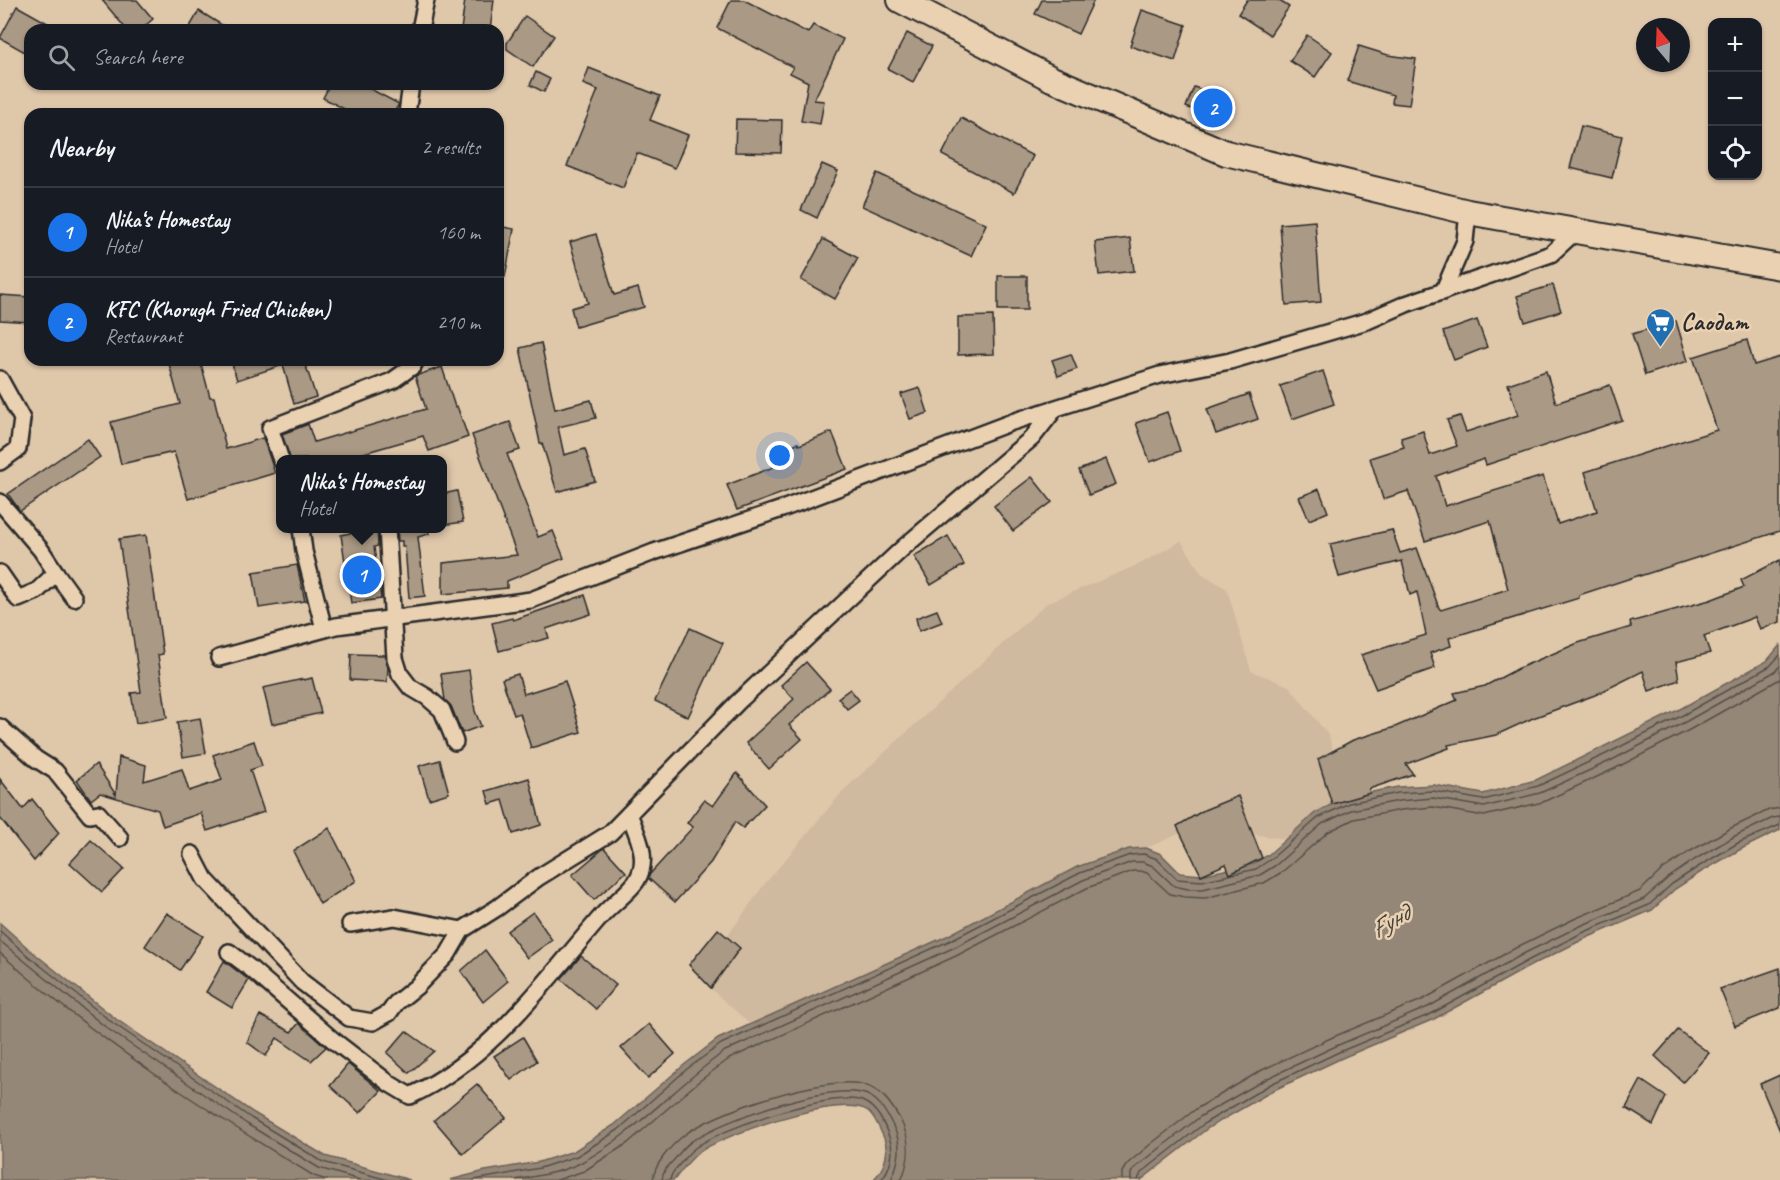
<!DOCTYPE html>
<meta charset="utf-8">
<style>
body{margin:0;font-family:Caveat,sans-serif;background:#242831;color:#f1f3f6}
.controls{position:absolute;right:18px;top:18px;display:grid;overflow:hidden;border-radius:12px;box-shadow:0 2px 4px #0004}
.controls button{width:54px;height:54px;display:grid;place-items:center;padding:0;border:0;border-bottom:2px solid #363941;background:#171b24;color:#f1f3f6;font:30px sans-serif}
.compass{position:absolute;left:1636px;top:18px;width:54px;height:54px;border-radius:50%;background:#171b24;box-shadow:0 2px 4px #0004;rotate:341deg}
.you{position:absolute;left:780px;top:456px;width:21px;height:21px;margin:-15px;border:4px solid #fff;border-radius:50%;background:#1a73e8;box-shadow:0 0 0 9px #1a73e833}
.badge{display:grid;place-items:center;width:39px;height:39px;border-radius:50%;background:#1a73e8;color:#fff;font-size:20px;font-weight:700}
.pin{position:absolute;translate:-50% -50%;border:3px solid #fff;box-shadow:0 2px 6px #0006}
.popup{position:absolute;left:276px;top:455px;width:171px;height:78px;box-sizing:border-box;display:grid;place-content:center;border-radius:12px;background:#171b24;filter:drop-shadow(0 2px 4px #0005);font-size:20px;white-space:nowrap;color:#9ea1a6}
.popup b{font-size:22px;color:#f1f3f6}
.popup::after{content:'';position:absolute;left:50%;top:100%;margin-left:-12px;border:12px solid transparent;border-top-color:#171b24}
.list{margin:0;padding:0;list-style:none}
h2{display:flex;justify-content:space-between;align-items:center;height:78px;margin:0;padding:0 24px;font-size:26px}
h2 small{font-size:20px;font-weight:400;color:#9ea1a6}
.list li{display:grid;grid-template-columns:39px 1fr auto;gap:18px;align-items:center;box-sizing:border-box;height:90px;padding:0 24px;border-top:2px solid #363941}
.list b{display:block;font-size:22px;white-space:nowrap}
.list p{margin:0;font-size:20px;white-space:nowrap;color:#9ea1a6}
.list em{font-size:20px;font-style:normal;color:#9ea1a6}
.icon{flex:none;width:33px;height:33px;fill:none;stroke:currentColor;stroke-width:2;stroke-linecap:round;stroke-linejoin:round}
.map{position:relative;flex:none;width:1780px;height:1180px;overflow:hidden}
.search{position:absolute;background:#171b24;box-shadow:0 2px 4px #0004;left:24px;top:24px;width:480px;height:66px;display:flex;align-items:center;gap:15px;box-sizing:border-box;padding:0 21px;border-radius:18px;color:#9ea1a6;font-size:22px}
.panel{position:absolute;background:#171b24;box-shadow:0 2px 4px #0004;left:24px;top:108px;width:480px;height:258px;border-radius:18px}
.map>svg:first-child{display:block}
</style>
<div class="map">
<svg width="1780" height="1180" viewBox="0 0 1780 1180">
<rect width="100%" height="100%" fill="#dfc7aa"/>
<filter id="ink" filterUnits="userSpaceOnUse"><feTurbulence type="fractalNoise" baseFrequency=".0167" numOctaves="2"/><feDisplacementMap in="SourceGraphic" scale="12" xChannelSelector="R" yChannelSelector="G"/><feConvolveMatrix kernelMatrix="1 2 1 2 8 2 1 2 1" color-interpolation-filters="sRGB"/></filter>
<g filter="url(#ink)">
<polygon fill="#cfb99f" points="1181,541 1201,573 1227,589 1251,671 1289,686 1329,736 1346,797 1315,813 1286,839 1198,826 1146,848 1129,849 1077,867 947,936 751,1025 698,977 764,885 843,791 1047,603 1140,564"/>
<g fill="#958777" stroke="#6b6259" stroke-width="1.5">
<path d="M1780,645V830L1741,849L1701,872L1675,889L1652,910L1584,939L1532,965L1434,1019L1342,1058L1274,1090L1208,1128L1141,1180H873C884,1169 890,1154 884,1138C880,1130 875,1116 868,1111C843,1092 722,1135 698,1153C689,1160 681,1171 674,1180H450L485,1171L539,1162L574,1151L614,1125L684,1065L718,1039L947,936L1077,867L1129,849L1146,848L1161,854L1180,873L1201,875L1253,864L1268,855L1315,813L1346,797L1398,787L1434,785L1483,794L1536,780L1680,709L1767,661Z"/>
<polygon points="0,923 30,950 116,1019 254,1113 325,1156 410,1180 0,1180"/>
</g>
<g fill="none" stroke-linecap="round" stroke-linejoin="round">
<g stroke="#555049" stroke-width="1.5">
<polyline points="0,931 27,955 113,1023 251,1118 323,1162 388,1180"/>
<polyline points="0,941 108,1029 247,1124 319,1168 360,1180"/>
<path d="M0,953C95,1039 205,1110 314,1176L327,1180"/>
<polyline points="474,1180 540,1168 577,1156 618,1130 687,1069 721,1044 949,941 1080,873 1130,855 1144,854 1157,859 1177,879 1202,881 1256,869 1271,859 1318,818 1349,803 1398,793 1433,791 1483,800 1538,786 1606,754 1683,715 1770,666 1780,655"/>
<path d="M514,1180C536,1176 562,1173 582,1162C634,1134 676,1086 725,1051L953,948L1083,880L1132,862H1143L1153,866L1174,886L1188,889H1203L1260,875L1276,865L1322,824L1351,810L1399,801L1433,798L1484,807L1540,793L1610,761L1687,721L1774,672L1780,666"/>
<polyline points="557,1180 584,1171 628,1143 698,1082 729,1059 956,956 1087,888 1133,871 1141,871 1147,873 1170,894 1185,897 1205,898 1264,883 1282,872 1328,832 1354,819 1401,810 1433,807 1484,816 1543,802 1614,769 1691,729 1780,679"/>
<path d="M653,1180C654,1164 671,1146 683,1136C712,1112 829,1073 865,1085C883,1091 891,1104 900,1119C911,1140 911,1159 901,1180"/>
<path d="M662,1180C663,1171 667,1167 673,1161C679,1154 684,1146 692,1141C724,1119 823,1085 861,1093C877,1096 885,1110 892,1124C903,1144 900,1160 891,1180"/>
<path d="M670,1180C671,1173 675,1170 679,1165C684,1159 689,1152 695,1148C721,1128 832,1090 862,1101C877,1107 884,1123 889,1137C895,1151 891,1168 881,1180"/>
<polyline points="1122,1180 1122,1172 1127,1164 1152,1143 1196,1109 1262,1070 1333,1037 1424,999 1521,945 1574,919 1640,891 1662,870 1689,852 1731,828 1769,810 1780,808"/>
<polyline points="1131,1180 1131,1173 1136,1167 1201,1116 1268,1078 1336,1046 1428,1007 1525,953 1578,927 1644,899 1668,878 1694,860 1735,836 1773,818 1780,817"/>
<polyline points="1138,1180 1141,1173 1205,1123 1271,1084 1339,1052 1431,1014 1529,960 1582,933 1649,905 1672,884 1698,867 1738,843 1780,825"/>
</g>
</g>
<g fill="#aa9984" stroke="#2b2b2b" stroke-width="1.5">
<polygon points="102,0 137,0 153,19 140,30 127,30"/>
<polygon points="465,0 494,0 490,30 461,30"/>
<polygon points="731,0 744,0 808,33 813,25 843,39 814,100 824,101 820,124 801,121 808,82 790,73 793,67 717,28"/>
<polygon points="1042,0 1094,0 1078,34 1035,14"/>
<polygon points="1247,0 1278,0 1289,7 1270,35 1238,14"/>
<polygon points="17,6 60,30 30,30 30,55 0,38"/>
<polygon points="1142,10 1186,25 1175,61 1130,46"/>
<polygon points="199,11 230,30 188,30"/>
<polygon points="525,16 554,36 533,67 507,49 507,43"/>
<polygon points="907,33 932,46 913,82 888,69"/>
<polygon points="1307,35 1332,52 1315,77 1290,61"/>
<polygon points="1359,46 1388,55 1416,59 1409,105 1392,103 1393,95 1347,81"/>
<polygon points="589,68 660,96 650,120 688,135 675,168 637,153 623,188 567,166 598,90 583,84"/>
<polygon points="536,72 550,79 544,92 530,85"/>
<polygon points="330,84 361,84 399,104 393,114 354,114 323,98"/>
<polygon points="1194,87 1214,94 1206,114 1186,107"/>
<polygon points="961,118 1033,156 1014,193 942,155"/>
<polygon points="736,119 782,120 781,153 735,152"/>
<polygon points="1581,126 1622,136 1612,178 1570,168"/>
<polygon points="822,164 838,171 817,218 801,210"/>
<polygon points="877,173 986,224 971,256 862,206"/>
<polygon points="1315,221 1321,302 1286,305 1280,224"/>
<polygon points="498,226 514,229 505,277 498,276"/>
<polygon points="596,234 614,295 638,288 644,307 576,327 571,308 588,303 570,242"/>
<polygon points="1130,238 1134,271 1099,275 1095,242"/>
<polygon points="823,239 858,258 835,299 801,280"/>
<rect x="998" y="276" width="29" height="34"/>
<polygon points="1553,285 1561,311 1525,322 1517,296"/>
<polygon points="0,295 30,297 30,322 0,320"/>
<polygon points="993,316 994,354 958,355 958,317"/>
<polygon points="1477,320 1487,347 1454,360 1443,332"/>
<polygon points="1676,321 1688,361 1645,375 1632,334"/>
<polygon points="1747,340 1754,365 1780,357 1780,531 1640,576 1640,575 1579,595 1579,598 1449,638 1451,646 1430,653 1435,668 1376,689 1361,655 1426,635 1417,592 1410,595 1402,561 1339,577 1330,544 1392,530 1400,553 1417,548 1439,608 1441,610 1508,589 1490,521 1425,541 1408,491 1383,499 1370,458 1404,447 1401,438 1423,431 1430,455 1457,446 1447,420 1460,416 1466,432 1518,415 1508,384 1546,371 1556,403 1610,385 1622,420 1486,465 1484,459 1436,476 1445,506 1543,476 1558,524 1597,511 1585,472 1717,430 1693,357"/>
<polygon points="541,343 555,409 591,400 596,418 558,427 564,455 585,449 595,481 557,492 542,443 540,443 520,348"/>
<polygon points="1071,354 1077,369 1058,376 1052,360"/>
<polygon points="168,360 200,360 210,397 214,397 226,449 263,438 275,473 188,499 174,452 121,464 111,422 180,404"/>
<polygon points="231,360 304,360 316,397 294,404 283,365 237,380"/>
<polygon points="442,367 455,407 457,406 468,437 429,451 423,436 343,459 290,459 282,434 306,425 308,424 314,442 426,409 415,376"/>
<polygon points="1323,371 1334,404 1292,419 1280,386"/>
<polygon points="920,388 928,413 910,419 901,394"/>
<polygon points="1249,394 1258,419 1216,434 1207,409"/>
<polygon points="1167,412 1180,451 1150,462 1136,423"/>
<polygon points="510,422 520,450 507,454 538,537 553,531 564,558 507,581 507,588 443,594 443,563 517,555 472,435"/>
<polygon points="832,432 847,469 737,510 727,485 789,461 784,447 798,443 799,445"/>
<polygon points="88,439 100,457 20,511 8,494"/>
<polygon points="1106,459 1116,484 1089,495 1079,470"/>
<polygon points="1032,477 1052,502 1013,531 994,506"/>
<polygon points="1319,489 1328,512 1309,520 1299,497"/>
<polygon points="457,491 463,522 443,525 443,494"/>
<polygon points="372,528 377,528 378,546 374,547 381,599 351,603 341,535"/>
<polygon points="397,528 428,528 429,534 418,537 425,596 409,598 405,546 402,546 402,541 398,541"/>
<polygon points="146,535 163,654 158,655 167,718 136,723 131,693 141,692 119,539"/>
<polygon points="948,536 964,565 931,585 914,556"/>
<polygon points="1780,560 1780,622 1760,629 1755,617 1704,636 1710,653 1676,662 1679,680 1649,691 1643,671 1595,695 1533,718 1496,735 1448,745 1449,748 1406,764 1413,774 1369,789 1370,793 1332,804 1318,759 1353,740 1395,727 1457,700 1454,693 1485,686 1519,668 1578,643 1631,627 1630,622 1710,600 1744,587 1741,580"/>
<polygon points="297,565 305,601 259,608 253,572"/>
<polygon points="585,595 591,614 546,629 549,638 499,651 492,623 512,618 513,620"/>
<polygon points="937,610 942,622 919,631 916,618"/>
<polygon points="690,628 723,643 688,717 655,701"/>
<polygon points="351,654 385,655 388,668 387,682 350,680"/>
<polygon points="806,662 830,689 789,725 802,739 769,769 746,743 794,699 781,685"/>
<polygon points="469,670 475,711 481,726 462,733 451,706 445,700 441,674"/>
<polygon points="518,674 524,694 565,681 581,732 531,748 520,713 514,715 502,679"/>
<polygon points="312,678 321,713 272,724 263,688 303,679 304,680"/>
<polygon points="850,689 859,700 847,709 838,698"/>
<polygon points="200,718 206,753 183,757 177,722"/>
<polygon points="254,741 262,766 250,770 264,812 207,831 201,813 163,826 158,810 100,793 91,800 77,780 96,764 116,795 119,757 146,765 144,781 182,769 189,791 222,780 213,755"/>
<polygon points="440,760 449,793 429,799 419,766"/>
<polygon points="737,773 765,805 743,828 735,822 711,862 675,902 648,878 650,874 693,827 687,823 704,800 713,806"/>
<polygon points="529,778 541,825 513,834 503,800 490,804 486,791"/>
<polygon points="0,779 23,809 32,799 59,833 34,861 0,818"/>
<polygon points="1238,796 1262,858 1230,874 1226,864 1201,875 1177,826 1204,810"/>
<polygon points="329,828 356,881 320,904 293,851"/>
<polygon points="91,840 124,869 102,892 70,863"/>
<polygon points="604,848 626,872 594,900 572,875"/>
<polygon points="533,912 552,940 527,958 507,931"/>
<polygon points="167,913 203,936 180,970 145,946"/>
<polygon points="718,929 740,948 711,988 689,965"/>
<polygon points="485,950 508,981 483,1002 461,971"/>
<polygon points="581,956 616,985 596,1009 561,979"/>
<polygon points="224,961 249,980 232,1008 206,992"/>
<polygon points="1780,968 1780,1008 1735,1026 1720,989"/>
<polygon points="260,1015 291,1032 299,1023 326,1047 311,1061 277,1038 266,1056 247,1042"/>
<polygon points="649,1024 675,1054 648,1078 621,1048"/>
<polygon points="1678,1030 1709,1053 1683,1082 1655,1056"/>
<polygon points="406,1031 434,1051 409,1073 387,1053"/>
<polygon points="523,1037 537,1061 511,1080 494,1056"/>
<polygon points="348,1064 381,1091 360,1113 330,1086"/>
<polygon points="1780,1075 1780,1131 1760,1084"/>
<polygon points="1641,1080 1666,1097 1653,1125 1626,1108"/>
<polygon points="477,1084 506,1118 463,1154 434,1120"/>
</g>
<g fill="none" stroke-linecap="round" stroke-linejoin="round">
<defs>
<g id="minor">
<polyline points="420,30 426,0"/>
<polyline points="407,114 411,84"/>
<polyline points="1443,292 1465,241 1468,212"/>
<polyline points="0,379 22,419 18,449 0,462"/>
<polyline points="281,460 270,428 392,381 413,366 416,360"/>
<polyline points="0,502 41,550 56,573 37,591 18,599 0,573"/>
<polyline points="301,528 304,551 324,629"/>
<polyline points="387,528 395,658 400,674 410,687 427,697 442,710 455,742"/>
<polyline points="56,573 74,598"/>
<polyline points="219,658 336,626 531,600 654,552 782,509 1012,422 1160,375 1230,361 1367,321 1406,304 1551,254 1576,231"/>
<polyline points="0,727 36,759 55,771 90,815 98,813 120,838"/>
<polyline points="192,854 205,879 302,982 349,1018 373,1022 389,1013 396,1003 416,987 448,954 462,930 497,908 539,877 610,833 738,702 904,547 1032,438 1054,410"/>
<polyline points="350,924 394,917 462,930"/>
<path d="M229,952L250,968L333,1040L390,1084L410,1096C491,1058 542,985 599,919C609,906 630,892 637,880C650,859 637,834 629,814"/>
</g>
<polyline id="primary" points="900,0 1052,79 1226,153 1468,212 1780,267"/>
</defs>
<use href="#minor" stroke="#2b2b2b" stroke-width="20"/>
<use href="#primary" stroke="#2b2b2b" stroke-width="28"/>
<use href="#minor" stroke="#ead1b2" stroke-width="15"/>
<use href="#primary" stroke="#ead1b2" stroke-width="24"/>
</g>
</g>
<defs>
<symbol id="supermarket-pin" viewBox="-11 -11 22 30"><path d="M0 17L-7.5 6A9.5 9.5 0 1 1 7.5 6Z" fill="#1f6fb2" stroke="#ead1b2"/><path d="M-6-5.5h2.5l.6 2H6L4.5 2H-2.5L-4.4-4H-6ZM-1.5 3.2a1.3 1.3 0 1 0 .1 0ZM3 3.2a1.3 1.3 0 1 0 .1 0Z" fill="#fff"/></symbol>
</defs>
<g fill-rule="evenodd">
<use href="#supermarket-pin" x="1644" y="306" width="33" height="45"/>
</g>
<g text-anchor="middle" stroke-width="5" stroke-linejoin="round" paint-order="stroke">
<g font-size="24" font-weight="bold" fill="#2b2b2b" stroke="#ead1b2" text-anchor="start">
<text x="1681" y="330">Саодат</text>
</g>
<g font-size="26" font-style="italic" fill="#46423e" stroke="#ead1b2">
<text transform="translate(1389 921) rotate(-30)" y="9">Ғунд</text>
</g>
</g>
</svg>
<div class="controls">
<button>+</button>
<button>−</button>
<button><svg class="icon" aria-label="locate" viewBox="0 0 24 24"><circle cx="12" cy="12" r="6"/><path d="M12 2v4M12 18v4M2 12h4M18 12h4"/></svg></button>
</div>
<svg class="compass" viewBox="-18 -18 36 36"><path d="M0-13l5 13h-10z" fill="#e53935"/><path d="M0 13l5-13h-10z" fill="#9ea1a6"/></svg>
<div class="you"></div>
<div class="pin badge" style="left:362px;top:575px">1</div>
<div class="popup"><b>Nika‘s Homestay</b>Hotel</div>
<div class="pin badge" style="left:1213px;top:108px">2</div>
<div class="search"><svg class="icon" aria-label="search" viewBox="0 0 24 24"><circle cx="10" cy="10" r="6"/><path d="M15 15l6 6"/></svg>Search here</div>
<section class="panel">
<h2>Nearby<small>2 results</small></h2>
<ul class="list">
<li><span class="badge">1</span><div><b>Nika‘s Homestay</b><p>Hotel</p></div><em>160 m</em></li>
<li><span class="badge">2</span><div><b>KFC (Khorugh Fried Chicken)</b><p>Restaurant</p></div><em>210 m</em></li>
</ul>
</section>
</div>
